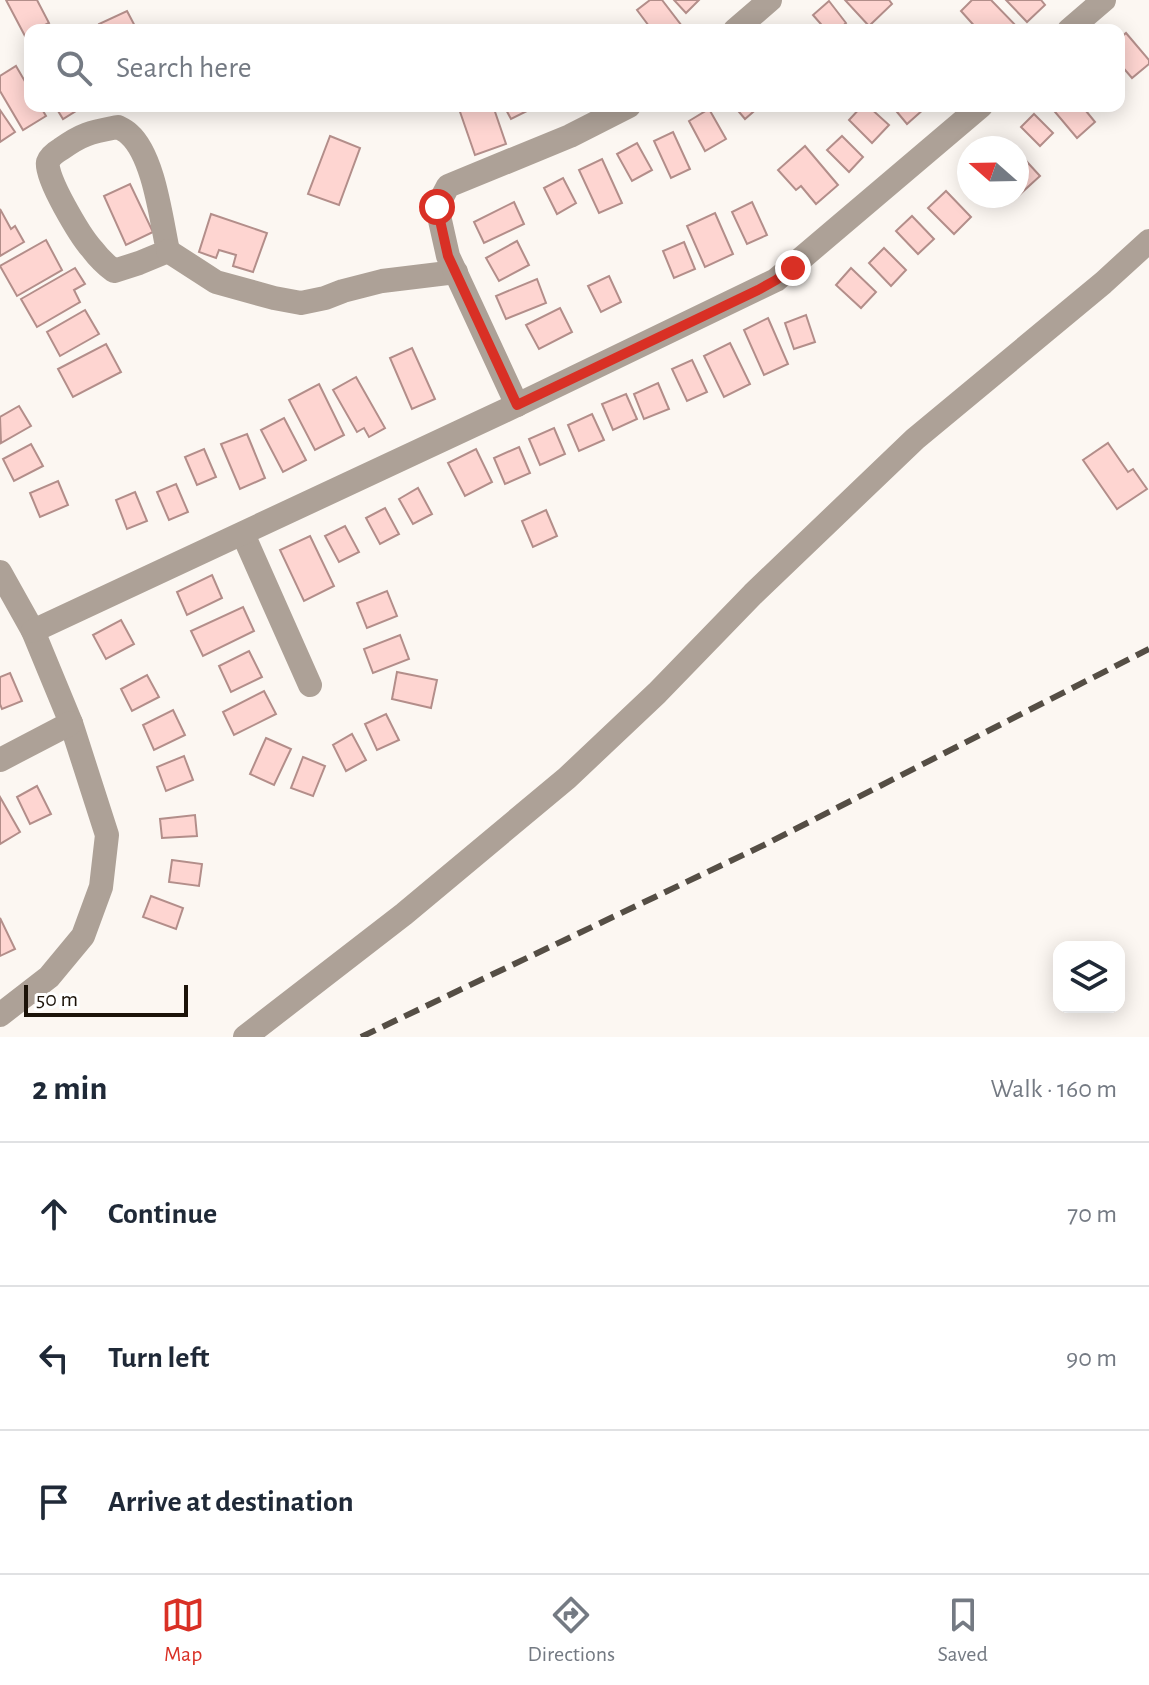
<!DOCTYPE html>
<meta charset="utf-8">
<style>
body{margin:0;font-family:"Alegreya Sans",sans-serif;background:#f2f2f3;color:#1f2937}
.controls{position:absolute;right:24px;bottom:24px;display:grid;overflow:hidden;border-radius:16px;box-shadow:0 4px 20px #0003}
.controls button{width:72px;height:72px;display:grid;place-items:center;padding:0;border:0;border-bottom:2px solid #e0e1e3;background:#fff;color:#1f2937;font:40px sans-serif}
.compass{position:absolute;left:957px;top:136px;width:72px;height:72px;border-radius:50%;background:#fff;box-shadow:0 4px 20px #0003;rotate:290deg}
.scale{position:absolute;left:24px;bottom:20px;width:164px;box-sizing:border-box;padding-left:8px;border:4px solid #1c1309;border-top:0;font-size:22px;line-height:28px;white-space:nowrap;color:#1c1309;-webkit-text-stroke:6px #fff;paint-order:stroke}
.stop{position:absolute;width:24px;height:24px;margin:-18px;border:6px solid #d93025;border-radius:50%;background:#fff}
.stop.end{background:#d93025;border-color:#fff;box-shadow:0 2px 8px #0008}
.list{margin:0;padding:0;list-style:none}
h2{display:flex;justify-content:space-between;align-items:center;height:104px;margin:0;padding:0 32px;font-size:34px}
h2 small{font-size:26px;font-weight:400;color:#747a83}
.list li{display:grid;grid-template-columns:52px 1fr auto;gap:24px;align-items:center;box-sizing:border-box;height:144px;padding:0 32px;border-top:2px solid #e0e1e3}
.list b{display:block;font-size:30px;white-space:nowrap}
.list em{font-size:26px;font-style:normal;color:#747a83}
.icon{flex:none;width:44px;height:44px;fill:none;stroke:currentColor;stroke-width:2;stroke-linecap:round;stroke-linejoin:round}
.map{position:relative;flex:none;width:1149px;height:1037px;overflow:hidden}
.search{position:absolute;background:#fff;box-shadow:0 4px 20px #0003;left:24px;right:24px;top:24px;height:88px;display:flex;align-items:center;gap:20px;box-sizing:border-box;padding:0 28px;border-radius:16px;color:#747a83;font-size:30px}
.sheet{height:536px;background:#fff}
nav{display:flex;justify-content:space-around;align-items:center;box-sizing:border-box;height:112px;border-top:2px solid #e0e1e3;background:#fff;font-size:22px;color:#747a83}
nav a{display:grid;justify-items:center;gap:4px}
nav .on{color:#d93025}
.map>svg:first-child{display:block}
</style>
<div class="map">
<svg width="1149" height="1037" viewBox="0 0 1149 1037">
<rect width="100%" height="100%" fill="#fcf7f2"/>
<g fill="#fed5d1" stroke="#b38e8a" stroke-width="2">
<polygon points="6,0 37,0 49,23 35,30 30,30 30,33 25,36"/>
<polygon points="650,0 662,0 685,30 652,30 637,10"/>
<polygon points="674,0 699,0 686,13"/>
<polygon points="845,0 889,0 892,4 869,26"/>
<polygon points="972,0 991,0 1020,30 978,30 961,11"/>
<polygon points="1006,0 1041,0 1045,5 1027,22"/>
<polygon points="829,1 846,23 838,30 826,30 813,15"/>
<polygon points="127,11 137,30 101,30 99,24"/>
<polygon points="1126,33 1149,60 1149,64 1132,78 1119,63 1119,39"/>
<polygon points="16,66 30,90 30,106 40,106 46,116 23,130 0,91 0,76"/>
<polygon points="55,106 84,106 63,119"/>
<polygon points="458,106 493,106 506,144 475,155"/>
<polygon points="504,106 532,106 533,108 511,119"/>
<polygon points="734,106 760,106 745,119"/>
<polygon points="862,106 868,106 889,125 872,143 849,120"/>
<polygon points="892,106 924,106 925,108 907,124"/>
<polygon points="1050,106 1082,106 1095,122 1077,138"/>
<polygon points="709,109 726,139 705,151 689,121"/>
<polygon points="0,110 15,132 0,142"/>
<polygon points="1034,114 1053,133 1040,146 1021,127"/>
<polygon points="673,132 690,169 671,178 654,141"/>
<polygon points="330,136 360,148 339,205 308,194"/>
<polygon points="842,136 863,157 849,172 827,150"/>
<polygon points="637,143 652,170 632,181 617,154"/>
<polygon points="805,146 838,185 816,204 801,186 796,190 778,170"/>
<polygon points="1017,151 1040,176 1018,196 1017,195"/>
<polygon points="602,159 622,203 599,213 579,170"/>
<polygon points="563,178 576,203 557,214 544,188"/>
<polygon points="130,184 153,232 126,245 104,196"/>
<polygon points="946,191 971,217 954,234 928,208"/>
<polygon points="514,202 524,224 484,243 474,222"/>
<polygon points="752,202 767,235 747,244 732,212"/>
<polygon points="0,209 11,229 15,226 24,242 0,256"/>
<polygon points="715,213 733,254 705,267 687,226"/>
<polygon points="211,214 267,233 253,272 233,266 236,255 219,250 216,258 199,252"/>
<polygon points="912,216 934,239 918,254 896,231"/>
<polygon points="46,240 62,270 17,296 0,266"/>
<polygon points="517,241 529,265 499,281 486,258"/>
<polygon points="684,242 695,269 674,278 663,251"/>
<polygon points="884,248 906,270 891,286 869,263"/>
<polygon points="75,268 85,284 74,290 80,302 37,327 21,299"/>
<polygon points="851,268 876,292 861,308 836,285"/>
<polygon points="609,276 621,302 601,312 588,286"/>
<polygon points="537,279 546,303 506,319 496,296"/>
<polygon points="560,308 572,332 539,349 526,325"/>
<polygon points="85,310 99,334 60,356 47,332"/>
<polygon points="806,315 815,342 794,349 785,323"/>
<polygon points="768,318 788,364 764,375 744,330"/>
<polygon points="730,343 750,384 724,397 704,356"/>
<polygon points="106,344 121,372 73,397 58,369"/>
<polygon points="412,348 435,399 412,409 390,358"/>
<polygon points="692,360 707,392 687,401 672,369"/>
<polygon points="356,377 385,428 369,437 364,428 357,432 333,390"/>
<polygon points="658,383 669,409 644,419 634,394"/>
<polygon points="319,384 344,435 315,450 289,400"/>
<polygon points="626,394 637,419 613,430 602,404"/>
<polygon points="19,406 31,426 1,443 0,417"/>
<polygon points="592,414 604,440 579,451 568,425"/>
<polygon points="284,418 306,460 283,472 261,430"/>
<polygon points="554,428 565,454 540,465 529,439"/>
<polygon points="247,434 265,478 240,489 221,444"/>
<polygon points="1108,443 1128,472 1133,469 1147,489 1117,509 1083,460"/>
<polygon points="31,444 43,466 14,481 3,459"/>
<polygon points="519,447 530,473 505,484 494,458"/>
<polygon points="204,449 216,477 197,485 185,457"/>
<polygon points="476,449 492,482 465,496 448,463"/>
<polygon points="58,481 68,505 40,517 30,493"/>
<polygon points="176,484 188,512 169,520 157,492"/>
<polygon points="418,488 432,514 413,524 399,499"/>
<polygon points="135,492 147,521 127,529 116,500"/>
<polygon points="385,508 399,534 380,544 366,518"/>
<polygon points="546,510 557,536 533,547 522,521"/>
<polygon points="345,526 359,552 339,562 325,536"/>
<polygon points="310,536 334,586 304,601 280,550"/>
<polygon points="212,575 222,598 187,615 177,592"/>
<polygon points="387,591 397,616 367,628 357,603"/>
<polygon points="243,607 254,631 203,656 191,631"/>
<polygon points="121,620 134,644 106,659 93,635"/>
<polygon points="400,635 409,659 373,673 364,649"/>
<polygon points="249,651 262,677 231,692 219,666"/>
<polygon points="397,672 437,680 431,708 392,699"/>
<polygon points="10,673 22,701 2,709 0,704 0,677"/>
<polygon points="147,675 159,697 132,711 121,689"/>
<polygon points="264,691 276,714 234,735 223,712"/>
<polygon points="173,710 185,735 154,750 143,725"/>
<polygon points="386,714 399,740 377,750 365,724"/>
<polygon points="352,734 366,760 346,771 333,745"/>
<polygon points="266,738 291,749 274,785 250,774"/>
<polygon points="184,756 193,780 166,791 157,767"/>
<polygon points="303,757 325,766 313,796 291,788"/>
<polygon points="37,786 51,814 30,824 17,797"/>
<polygon points="0,797 20,832 0,844"/>
<polygon points="195,815 197,836 162,838 160,819"/>
<polygon points="172,860 202,864 199,886 169,882"/>
<polygon points="151,896 183,908 176,929 143,917"/>
<polygon points="0,918 15,949 0,956"/>
</g>
<g fill="none" stroke-linecap="round" stroke-linejoin="round">
<g stroke="#ada197" stroke-width="24">
<polyline points="735,30 770,0"/>
<polyline points="1069,30 1104,0"/>
<path d="M118,127C122,129 126,131 129,134C154,156 161,219 168,251L139,263L114,271C106,265 98,257 92,249C81,237 44,176 48,162C50,156 56,152 61,149C83,133 92,132 118,127Z"/>
<polyline points="168,251 216,282 274,298 301,303 325,298 343,291 382,281 456,272"/>
<polyline points="517,405 448,256 437,207 448,186 570,136 629,106"/>
<polyline points="243,534 310,685"/>
<polyline points="0,572 33,631 71,723 107,835 101,887 83,936 49,977 0,1015"/>
<polyline points="33,631 517,405 776,280 981,106"/>
<polyline points="0,760 71,723"/>
<polyline points="245,1037 404,914 567,778 657,693 753,594 915,439 1103,283 1149,241"/>
</g>
<polyline stroke="#554e45" stroke-width="6" stroke-dasharray="16 8" stroke-linecap="butt" points="361,1037 764,845 1149,649"/>
</g>
<g fill="none" stroke-linecap="round" stroke-linejoin="round">
<polyline stroke="#d93025" stroke-width="10" points="437,207 448,256 517,405 758,290 776,280 793,268"/>
</g>
</svg>
<div class="controls">
<button><svg class="icon" aria-label="layers" viewBox="0 0 24 24"><path d="M12 4l9 5-9 5-9-5zM3 14l9 5 9-5"/></svg></button>
</div>
<svg class="compass" viewBox="-18 -18 36 36"><path d="M0-13l5 13h-10z" fill="#e53935"/><path d="M0 13l5-13h-10z" fill="#747a83"/></svg>
<div class="scale">50 m</div>
<div class="stop" style="left:437px;top:207px"></div>
<div class="stop end" style="left:793px;top:268px"></div>
<div class="search"><svg class="icon" aria-label="search" viewBox="0 0 24 24"><circle cx="10" cy="10" r="6"/><path d="M15 15l6 6"/></svg>Search here</div>
</div>
<section class="sheet">
<h2>2 min<small>Walk · 160 m</small></h2>
<ul class="list">
<li><svg class="icon" aria-label="ahead" viewBox="0 0 24 24"><path d="M12 20V5M6 11l6-6 6 6"/></svg><div><b>Continue</b></div><em>70 m</em></li>
<li><svg class="icon" aria-label="left" viewBox="0 0 24 24"><path d="M17 20v-9H6M10 6l-5 5 5 5"/></svg><div><b>Turn left</b></div><em>90 m</em></li>
<li><svg class="icon" aria-label="arrive" viewBox="0 0 24 24"><path d="M6 21V4h12l-3 4 3 4H6"/></svg><div><b>Arrive at destination</b></div></li>
</ul>
</section>
<nav>
<a class="on"><svg class="icon" aria-label="map" viewBox="0 0 24 24"><path d="M3 6l6-2 6 2 6-2v14l-6 2-6-2-6 2zM9 4v14M15 6v14"/></svg>Map</a>
<a><svg class="icon" aria-label="directions" viewBox="0 0 24 24"><path d="M12 3l9 9-9 9-9-9zM9 14v-3h6M13 9l2 2-2 2"/></svg>Directions</a>
<a><svg class="icon" aria-label="saved" viewBox="0 0 24 24"><path d="M7 4h10v16l-5-4-5 4z"/></svg>Saved</a>
</nav>
